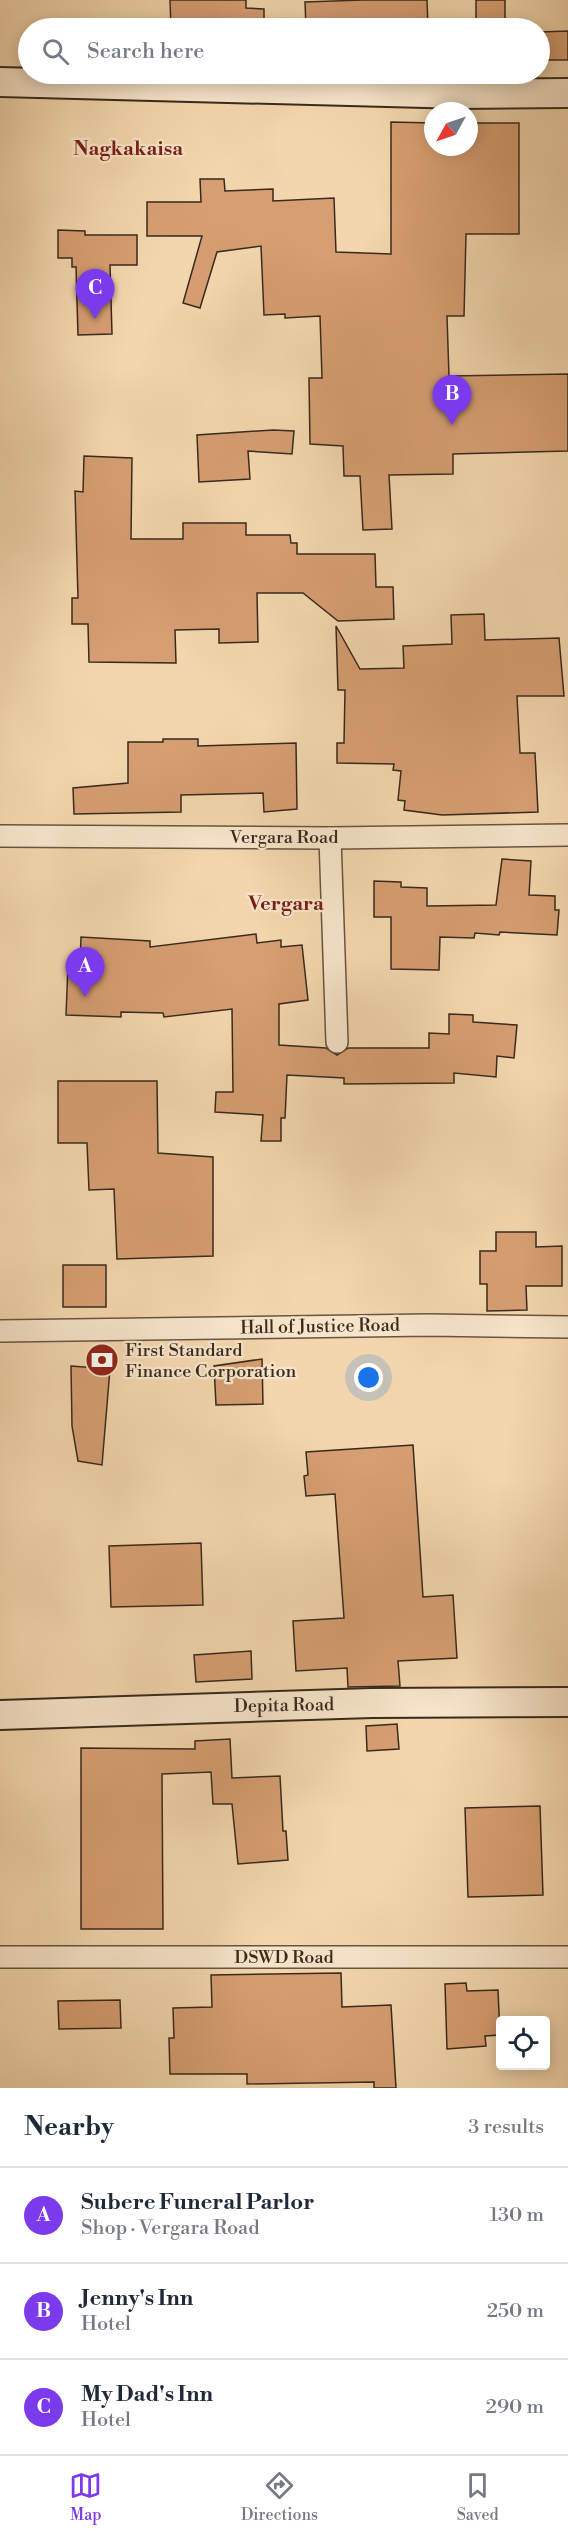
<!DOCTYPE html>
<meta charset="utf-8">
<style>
body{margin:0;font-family:"Libre Bodoni",serif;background:#f6f6f7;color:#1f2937}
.controls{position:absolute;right:18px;bottom:18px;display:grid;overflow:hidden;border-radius:6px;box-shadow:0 3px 15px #0003}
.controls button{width:54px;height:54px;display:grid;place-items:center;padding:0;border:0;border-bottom:2px solid #e0e1e3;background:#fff;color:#1f2937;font:30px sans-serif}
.compass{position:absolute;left:424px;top:102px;width:54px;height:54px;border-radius:50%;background:#fff;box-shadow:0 3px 15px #0003;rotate:230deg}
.you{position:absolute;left:369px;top:1378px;width:21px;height:21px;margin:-15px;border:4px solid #fff;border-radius:50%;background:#1a73e8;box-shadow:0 0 0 9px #1a73e833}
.badge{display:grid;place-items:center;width:39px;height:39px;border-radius:50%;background:#7c3aed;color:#fff;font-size:20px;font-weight:700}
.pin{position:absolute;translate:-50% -50px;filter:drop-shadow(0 2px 3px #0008)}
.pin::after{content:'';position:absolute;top:32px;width:21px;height:18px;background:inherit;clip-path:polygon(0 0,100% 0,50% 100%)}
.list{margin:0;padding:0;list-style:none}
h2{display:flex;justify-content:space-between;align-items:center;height:78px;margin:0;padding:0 24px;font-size:26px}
h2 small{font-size:20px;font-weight:400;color:#747a83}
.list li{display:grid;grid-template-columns:39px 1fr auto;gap:18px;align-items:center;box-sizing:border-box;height:96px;padding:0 24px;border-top:2px solid #e0e1e3}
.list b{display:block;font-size:22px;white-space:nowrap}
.list p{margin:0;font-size:20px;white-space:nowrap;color:#747a83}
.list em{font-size:20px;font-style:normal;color:#747a83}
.icon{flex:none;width:33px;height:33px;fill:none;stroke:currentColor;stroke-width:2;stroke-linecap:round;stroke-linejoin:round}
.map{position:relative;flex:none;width:568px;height:2088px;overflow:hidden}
.search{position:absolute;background:#fff;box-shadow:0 3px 15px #0003;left:18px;right:18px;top:18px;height:66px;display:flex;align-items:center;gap:15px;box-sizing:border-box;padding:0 21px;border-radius:33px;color:#747a83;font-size:22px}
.sheet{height:366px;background:#fff}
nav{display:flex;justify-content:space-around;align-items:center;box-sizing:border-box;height:84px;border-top:2px solid #e0e1e3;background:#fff;font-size:16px;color:#747a83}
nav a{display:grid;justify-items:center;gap:3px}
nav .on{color:#7c3aed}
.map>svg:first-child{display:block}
</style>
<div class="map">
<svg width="568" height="2088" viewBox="0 0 568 2088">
<rect width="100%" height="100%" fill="#f3d6ad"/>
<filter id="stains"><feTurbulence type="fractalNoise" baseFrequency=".00333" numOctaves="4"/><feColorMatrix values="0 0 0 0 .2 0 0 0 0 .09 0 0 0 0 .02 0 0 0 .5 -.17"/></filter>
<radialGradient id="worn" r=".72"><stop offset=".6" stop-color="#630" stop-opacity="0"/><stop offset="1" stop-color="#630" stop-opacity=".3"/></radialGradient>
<g fill="#d69e72" stroke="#382a1d" stroke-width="1.5">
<polygon points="170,0 246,0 246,8 264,9 264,28 171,28"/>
<polygon points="363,0 427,0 428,28 306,28 305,2"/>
<polygon points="476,0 505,0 505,22 476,21"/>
<polygon points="568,31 568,60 540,60 540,32"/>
<polygon points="391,122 433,123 433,147 469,147 469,123 519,123 519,234 466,234 464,316 447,316 449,376 568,374 568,451 453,454 453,474 389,475 392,529 363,530 360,476 344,476 343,446 310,444 309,378 322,378 320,316 285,318 285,314 264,315 261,246 217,252 200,308 183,303 202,236 147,236 147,202 201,202 200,179 224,179 225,191 273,189 273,201 334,198 336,252 391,254"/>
<polygon points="58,230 85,231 85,235 137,235 137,265 110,265 112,334 78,335 76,267 72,267 72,258 58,258"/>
<polygon points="273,430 294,431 292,454 248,451 250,479 199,482 197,435"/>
<polygon points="84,456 132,458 131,539 183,539 183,523 246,523 246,535 290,535 291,543 297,543 297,554 375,554 376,587 393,587 394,619 338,621 303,593 257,593 258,642 219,643 219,629 175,630 176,663 89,662 88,624 72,624 72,598 78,598 75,491 83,492"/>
<polygon points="484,614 485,640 559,638 564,696 517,696 520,753 535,753 538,812 442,815 404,810 405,801 398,800 401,771 393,770 394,764 337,763 337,743 344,743 345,690 338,690 336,626 360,669 404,668 403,646 452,644 451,615"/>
<polygon points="163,739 198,739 198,746 296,743 297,809 264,812 263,793 181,795 181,812 74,814 73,788 128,783 128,742 163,742"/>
<polygon points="502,859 531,861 529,895 555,896 555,910 559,910 557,935 500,932 499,935 475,933 474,938 440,937 439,970 391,969 391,917 374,917 374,881 401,882 401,887 427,888 427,906 496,905"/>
<polygon points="256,934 257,943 281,940 281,947 302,945 308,1000 279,1004 279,1045 326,1048 337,1055 348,1048 429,1048 429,1033 449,1034 449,1014 473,1015 473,1022 517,1025 514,1058 497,1056 496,1077 454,1073 454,1083 344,1084 344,1078 287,1075 285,1118 281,1118 281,1141 261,1141 263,1115 215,1112 216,1092 233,1092 232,1009 164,1017 163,1013 121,1012 121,1017 66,1015 68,965 80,966 81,937 150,941 150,947"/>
<polygon points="58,1081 157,1081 158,1153 213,1157 213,1256 117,1259 114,1189 89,1190 87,1143 58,1143"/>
<polygon points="496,1232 536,1232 536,1247 562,1246 562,1286 526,1286 527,1310 487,1311 487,1284 480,1284 480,1251 496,1251"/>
<rect x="63" y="1265" width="43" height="42"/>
<polygon points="262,1359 263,1404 216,1405 214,1366"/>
<polygon points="71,1366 110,1369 102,1465 78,1461 72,1426"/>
<polygon points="413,1445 423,1597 453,1595 457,1658 398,1661 400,1686 348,1687 347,1668 296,1671 293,1621 344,1618 335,1494 306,1496 304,1476 308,1475 306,1452"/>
<polygon points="201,1543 203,1605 111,1607 109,1546"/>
<polygon points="251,1651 252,1679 196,1682 194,1655"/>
<polygon points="397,1724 399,1749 367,1751 366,1726"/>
<polygon points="230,1739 232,1778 280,1776 283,1831 286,1831 288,1860 238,1864 232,1804 213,1804 211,1772 162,1774 163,1929 81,1929 81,1748 195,1749 195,1741"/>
<polygon points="540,1806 543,1895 468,1897 465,1808"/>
<polygon points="341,1973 342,2007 391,2005 396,2088 374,2088 374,2082 247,2084 247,2074 170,2074 169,2038 174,2038 173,2008 212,2007 211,1975"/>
<polygon points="466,1983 467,1991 498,1990 500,2035 485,2036 486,2046 447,2049 445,1984"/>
<polygon points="120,2000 121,2028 59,2029 58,2001"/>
</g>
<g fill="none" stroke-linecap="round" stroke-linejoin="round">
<defs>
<g id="street">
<polyline points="0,836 330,838 568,835"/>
<polyline points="330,838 337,1042"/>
<polyline points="0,1331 429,1325 568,1327"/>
<polyline points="0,1957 568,1957"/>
</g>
<g id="secondary">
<polyline points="0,82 463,94 568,93"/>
<polyline points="0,1715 372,1703 568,1702"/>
</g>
</defs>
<use href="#street" stroke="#675541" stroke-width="24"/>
<use href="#secondary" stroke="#382a1d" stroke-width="32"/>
<use href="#street" stroke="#f7e4ca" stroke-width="21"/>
<use href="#secondary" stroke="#f7e4ca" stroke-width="28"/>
</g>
<defs>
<symbol id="bank-disc" viewBox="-11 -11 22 22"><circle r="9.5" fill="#8f2418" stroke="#f7e4ca"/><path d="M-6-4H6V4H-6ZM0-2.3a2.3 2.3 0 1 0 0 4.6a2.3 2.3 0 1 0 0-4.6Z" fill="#fff"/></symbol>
</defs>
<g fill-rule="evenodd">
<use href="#bank-disc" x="83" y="1341" width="38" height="38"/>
</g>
<g text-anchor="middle" stroke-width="4.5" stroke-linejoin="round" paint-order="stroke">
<g font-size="18" fill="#382a1d" stroke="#f7e4ca">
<text x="284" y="843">Vergara Road</text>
<text transform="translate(320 1326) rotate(-1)" y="6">Hall of Justice Road</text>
<text transform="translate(284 1705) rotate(-1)" y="6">Depita Road</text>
<text x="284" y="1963">DSWD Road</text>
</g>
<g font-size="18" fill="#382a1d" stroke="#f7e4ca" text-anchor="start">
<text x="125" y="1356">First Standard<tspan x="125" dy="21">Finance Corporation</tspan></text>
</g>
<g font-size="20" font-weight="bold" fill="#7a1f14" stroke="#f7e4ca">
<text x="128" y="155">Nagkakaisa</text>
<text x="286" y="910">Vergara</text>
</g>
</g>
<rect width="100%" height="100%" filter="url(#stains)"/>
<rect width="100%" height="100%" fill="url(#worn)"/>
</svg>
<div class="controls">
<button><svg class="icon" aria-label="locate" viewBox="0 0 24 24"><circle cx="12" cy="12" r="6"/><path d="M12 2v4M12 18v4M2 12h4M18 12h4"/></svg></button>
</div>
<svg class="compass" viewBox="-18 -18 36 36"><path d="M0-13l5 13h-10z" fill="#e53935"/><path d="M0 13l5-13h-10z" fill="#747a83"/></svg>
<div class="you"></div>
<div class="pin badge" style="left:85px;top:997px">A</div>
<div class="pin badge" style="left:452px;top:425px">B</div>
<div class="pin badge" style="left:95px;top:319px">C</div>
<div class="search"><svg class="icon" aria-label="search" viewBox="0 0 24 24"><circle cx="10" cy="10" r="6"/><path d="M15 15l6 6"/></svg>Search here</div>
</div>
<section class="sheet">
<h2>Nearby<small>3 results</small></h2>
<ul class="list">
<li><span class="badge">A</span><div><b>Subere Funeral Parlor</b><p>Shop · Vergara Road</p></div><em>130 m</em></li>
<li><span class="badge">B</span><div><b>Jenny's Inn</b><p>Hotel</p></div><em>250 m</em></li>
<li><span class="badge">C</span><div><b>My Dad's Inn</b><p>Hotel</p></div><em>290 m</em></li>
</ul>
</section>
<nav>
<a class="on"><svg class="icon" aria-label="map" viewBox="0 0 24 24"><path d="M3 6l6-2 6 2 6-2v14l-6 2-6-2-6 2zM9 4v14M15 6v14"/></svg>Map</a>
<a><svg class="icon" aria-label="directions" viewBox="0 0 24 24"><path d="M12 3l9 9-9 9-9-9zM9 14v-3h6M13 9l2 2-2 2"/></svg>Directions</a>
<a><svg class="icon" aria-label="saved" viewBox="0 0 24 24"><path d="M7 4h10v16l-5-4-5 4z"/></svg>Saved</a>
</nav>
